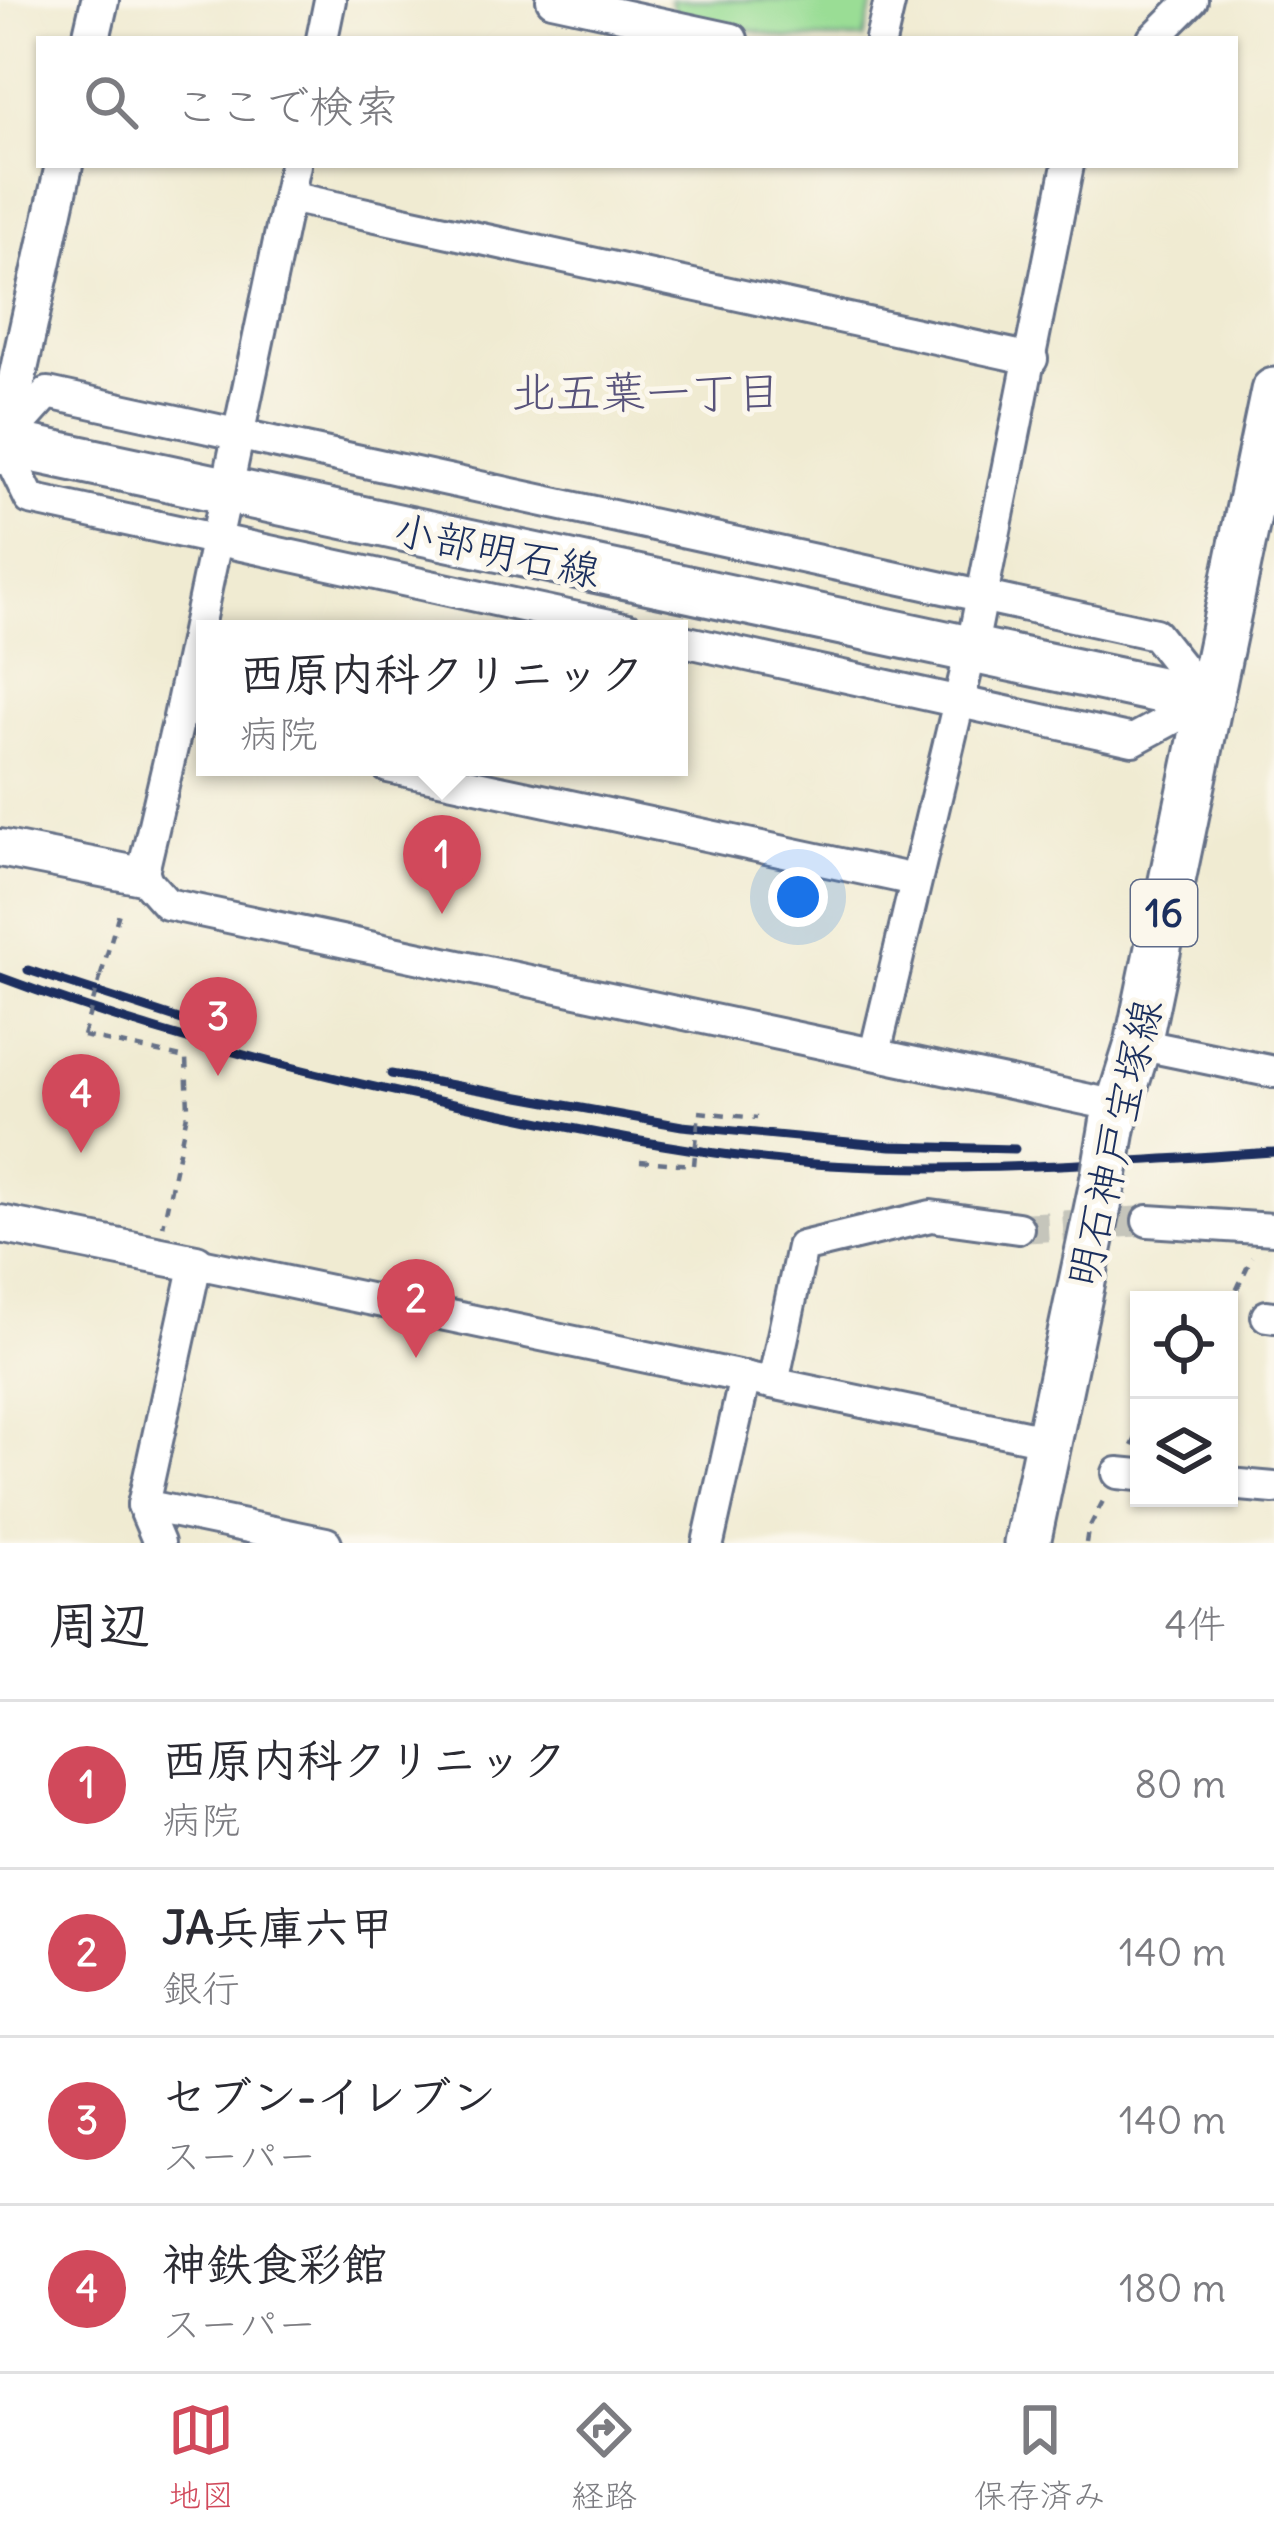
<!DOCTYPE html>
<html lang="ja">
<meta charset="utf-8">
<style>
body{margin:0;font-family:Delius,"Klee One",sans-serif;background:#f2f2f3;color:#2b2b33}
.controls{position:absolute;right:36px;bottom:36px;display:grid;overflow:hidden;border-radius:0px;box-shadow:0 3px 9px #0004}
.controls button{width:108px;height:108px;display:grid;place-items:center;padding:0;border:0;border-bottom:3px solid #e1e1e2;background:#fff;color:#2b2b33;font:60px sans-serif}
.you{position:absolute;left:798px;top:897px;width:42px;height:42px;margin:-30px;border:9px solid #fff;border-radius:50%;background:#1a73e8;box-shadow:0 0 0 18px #1a73e833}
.badge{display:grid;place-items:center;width:78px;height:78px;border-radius:50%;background:#d1495b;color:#fff;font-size:39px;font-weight:700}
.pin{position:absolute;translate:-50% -99px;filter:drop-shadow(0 3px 6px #0008)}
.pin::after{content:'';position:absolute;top:63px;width:42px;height:36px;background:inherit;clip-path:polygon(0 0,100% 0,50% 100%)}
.popup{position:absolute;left:196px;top:620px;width:492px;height:156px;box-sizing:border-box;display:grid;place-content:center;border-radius:0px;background:#fff;filter:drop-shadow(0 3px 9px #0005);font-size:39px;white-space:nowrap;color:#7c7c81}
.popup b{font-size:45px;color:#2b2b33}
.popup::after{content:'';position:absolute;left:50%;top:100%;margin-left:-24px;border:24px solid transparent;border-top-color:#fff}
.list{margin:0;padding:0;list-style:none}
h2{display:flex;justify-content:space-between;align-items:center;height:156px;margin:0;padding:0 48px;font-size:51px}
h2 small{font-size:39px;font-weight:400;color:#7c7c81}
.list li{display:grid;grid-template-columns:78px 1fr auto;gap:36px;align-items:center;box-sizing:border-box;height:168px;padding:0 48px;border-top:3px solid #e1e1e2}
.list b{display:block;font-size:45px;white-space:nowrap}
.list p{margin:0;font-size:39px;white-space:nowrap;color:#7c7c81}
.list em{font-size:39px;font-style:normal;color:#7c7c81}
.icon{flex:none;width:66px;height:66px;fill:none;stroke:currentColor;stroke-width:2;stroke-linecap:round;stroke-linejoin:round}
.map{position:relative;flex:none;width:1274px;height:1543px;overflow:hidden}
.search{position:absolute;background:#fff;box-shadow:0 3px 9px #0004;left:36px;right:36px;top:36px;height:132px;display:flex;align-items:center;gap:30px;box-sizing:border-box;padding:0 42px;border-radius:0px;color:#7c7c81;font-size:45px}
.sheet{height:828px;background:#fff}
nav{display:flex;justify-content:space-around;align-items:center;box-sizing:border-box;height:168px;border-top:3px solid #e1e1e2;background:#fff;font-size:33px;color:#7c7c81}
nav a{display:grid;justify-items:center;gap:6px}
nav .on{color:#d1495b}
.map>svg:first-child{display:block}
</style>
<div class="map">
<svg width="1274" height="1543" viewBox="0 0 1274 1543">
<rect width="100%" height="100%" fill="#fbf7ec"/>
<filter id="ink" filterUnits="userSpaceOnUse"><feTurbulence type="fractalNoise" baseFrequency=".00833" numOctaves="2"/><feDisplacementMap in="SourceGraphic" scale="24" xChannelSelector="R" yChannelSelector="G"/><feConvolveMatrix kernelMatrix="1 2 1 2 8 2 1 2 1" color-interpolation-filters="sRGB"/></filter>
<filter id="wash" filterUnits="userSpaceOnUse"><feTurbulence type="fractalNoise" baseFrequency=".004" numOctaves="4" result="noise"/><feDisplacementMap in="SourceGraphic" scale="48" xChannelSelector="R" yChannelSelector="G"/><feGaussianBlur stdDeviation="2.7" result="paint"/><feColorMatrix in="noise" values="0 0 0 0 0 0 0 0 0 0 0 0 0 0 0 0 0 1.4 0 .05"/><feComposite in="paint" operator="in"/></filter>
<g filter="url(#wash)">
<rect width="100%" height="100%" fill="#f0ebd2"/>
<polygon fill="#9add95" stroke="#5a867a" stroke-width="3" points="670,0 874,0 864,39 788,39 676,13"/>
</g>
<g filter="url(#ink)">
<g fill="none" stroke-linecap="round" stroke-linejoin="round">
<polyline stroke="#c5c5bb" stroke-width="30" stroke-dasharray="30 15" stroke-linecap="butt" points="1018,1228 1148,1221"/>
<defs>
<g id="minor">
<polyline points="552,0 732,39"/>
<polyline points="322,39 330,0"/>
<polyline points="881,39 890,0"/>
<polyline points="1153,39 1192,0"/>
<polyline points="295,165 178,722 142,876 167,904 1118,1106"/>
<polyline points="289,197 1032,359"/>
<polyline points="628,629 30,499 3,443 48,393 1155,634 1207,700 1133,740 679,640"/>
<polyline points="388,767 915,880"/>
<polyline points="1138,1044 1274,1072"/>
<polyline points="875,1053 971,651 1068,165"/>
<polyline points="1148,1221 1274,1229"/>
<polyline points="1267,1316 1274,1317"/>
<polyline points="773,1383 802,1247 931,1216 1018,1228"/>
<polyline points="1118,1473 1139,1475"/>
<polyline points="1229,1484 1274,1488"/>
<polyline points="143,1505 326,1543"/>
<polyline points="159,1543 143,1505 196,1263 1050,1441"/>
<polyline points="708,1543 745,1377"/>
</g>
<g id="tertiary">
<polyline points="91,39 100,0"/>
<polyline points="0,456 64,165"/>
<polyline points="0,848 142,876"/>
<polyline points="0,1224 196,1263"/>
</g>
<g id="primary">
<polyline points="0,442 1207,700"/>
<polyline points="1113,1124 1138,1044 1274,391"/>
<polyline points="1027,1543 1103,1182"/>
</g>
</defs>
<use href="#minor" stroke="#667187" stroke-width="36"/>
<use href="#tertiary" stroke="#667187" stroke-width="42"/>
<use href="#primary" stroke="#667187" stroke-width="51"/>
<g stroke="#667187" stroke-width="4.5" stroke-dasharray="9 9" stroke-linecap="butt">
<polyline points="101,975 121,906"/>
<polyline points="83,1036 186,1058 188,1109 163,1226"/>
<polyline points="699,1112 757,1118"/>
<polyline points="640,1161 694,1165"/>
<polyline points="1229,1306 1252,1257"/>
<polyline points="1132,1446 1139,1432"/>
<polyline points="1086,1543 1088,1530 1104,1499"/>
</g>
<use href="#minor" stroke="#fff" stroke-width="30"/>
<use href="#tertiary" stroke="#fff" stroke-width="36"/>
<use href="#primary" stroke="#fff" stroke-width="45"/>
<g stroke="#1b2f5e" stroke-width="9">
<polyline points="28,970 222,1033"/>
<path d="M0,977C164,1039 327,1079 498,1113C608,1136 718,1158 830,1165C977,1174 1127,1161 1274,1152"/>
<polyline points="391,1074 682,1126 891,1146 1015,1149"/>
</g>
<defs>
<polyline id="primary-bridge" points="1103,1182 1113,1124"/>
</defs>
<use href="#primary-bridge" stroke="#667187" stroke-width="51" stroke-linecap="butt"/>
<g stroke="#667187" stroke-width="4.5" stroke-dasharray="9 9" stroke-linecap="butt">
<polyline points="83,1036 101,975"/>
<polyline points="694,1165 699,1112"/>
</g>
<use href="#primary-bridge" stroke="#fff" stroke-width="45"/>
</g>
</g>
<g text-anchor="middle" stroke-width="10" stroke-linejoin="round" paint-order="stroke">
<rect fill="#fbf7ec" stroke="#5e6b89" stroke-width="3" x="1131" y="880" width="66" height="66" rx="9"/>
<g font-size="39" font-weight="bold" fill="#1b2f5e">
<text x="1164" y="927">16</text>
</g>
<g font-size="42" fill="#1b2f5e" stroke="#fbf7ec">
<text transform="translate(497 550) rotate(12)" y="15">小部明石線</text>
<text transform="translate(1114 1143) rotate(-77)" y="15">明石神戸宝塚線</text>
</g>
<g font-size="45" fill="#58537b" stroke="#fbf7ec">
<text x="646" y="408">北五葉一丁目</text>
</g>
</g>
</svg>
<div class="controls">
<button><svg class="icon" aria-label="locate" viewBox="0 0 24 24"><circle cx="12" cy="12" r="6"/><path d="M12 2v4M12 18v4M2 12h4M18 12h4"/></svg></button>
<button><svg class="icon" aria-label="layers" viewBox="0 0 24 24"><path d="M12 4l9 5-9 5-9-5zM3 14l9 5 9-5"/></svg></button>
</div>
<div class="you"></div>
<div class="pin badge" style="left:442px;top:914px">1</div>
<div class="popup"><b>西原内科クリニック</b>病院</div>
<div class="pin badge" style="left:416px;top:1358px">2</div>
<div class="pin badge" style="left:218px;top:1076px">3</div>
<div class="pin badge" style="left:81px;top:1153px">4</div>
<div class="search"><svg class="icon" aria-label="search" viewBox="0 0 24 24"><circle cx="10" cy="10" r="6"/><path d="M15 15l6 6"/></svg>ここで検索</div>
</div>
<section class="sheet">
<h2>周辺<small>4件</small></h2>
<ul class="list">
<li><span class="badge">1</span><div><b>西原内科クリニック</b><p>病院</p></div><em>80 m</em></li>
<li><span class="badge">2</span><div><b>JA兵庫六甲</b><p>銀行</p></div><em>140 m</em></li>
<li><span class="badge">3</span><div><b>セブン-イレブン</b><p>スーパー</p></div><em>140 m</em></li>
<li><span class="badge">4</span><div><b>神鉄食彩館</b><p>スーパー</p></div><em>180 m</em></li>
</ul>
</section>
<nav>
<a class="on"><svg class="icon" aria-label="map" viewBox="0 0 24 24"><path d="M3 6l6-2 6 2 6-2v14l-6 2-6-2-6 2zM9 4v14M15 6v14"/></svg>地図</a>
<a><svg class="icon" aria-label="directions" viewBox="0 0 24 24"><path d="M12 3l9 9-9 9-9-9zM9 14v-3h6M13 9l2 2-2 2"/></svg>経路</a>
<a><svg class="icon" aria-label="saved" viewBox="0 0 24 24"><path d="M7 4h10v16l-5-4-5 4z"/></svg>保存済み</a>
</nav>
